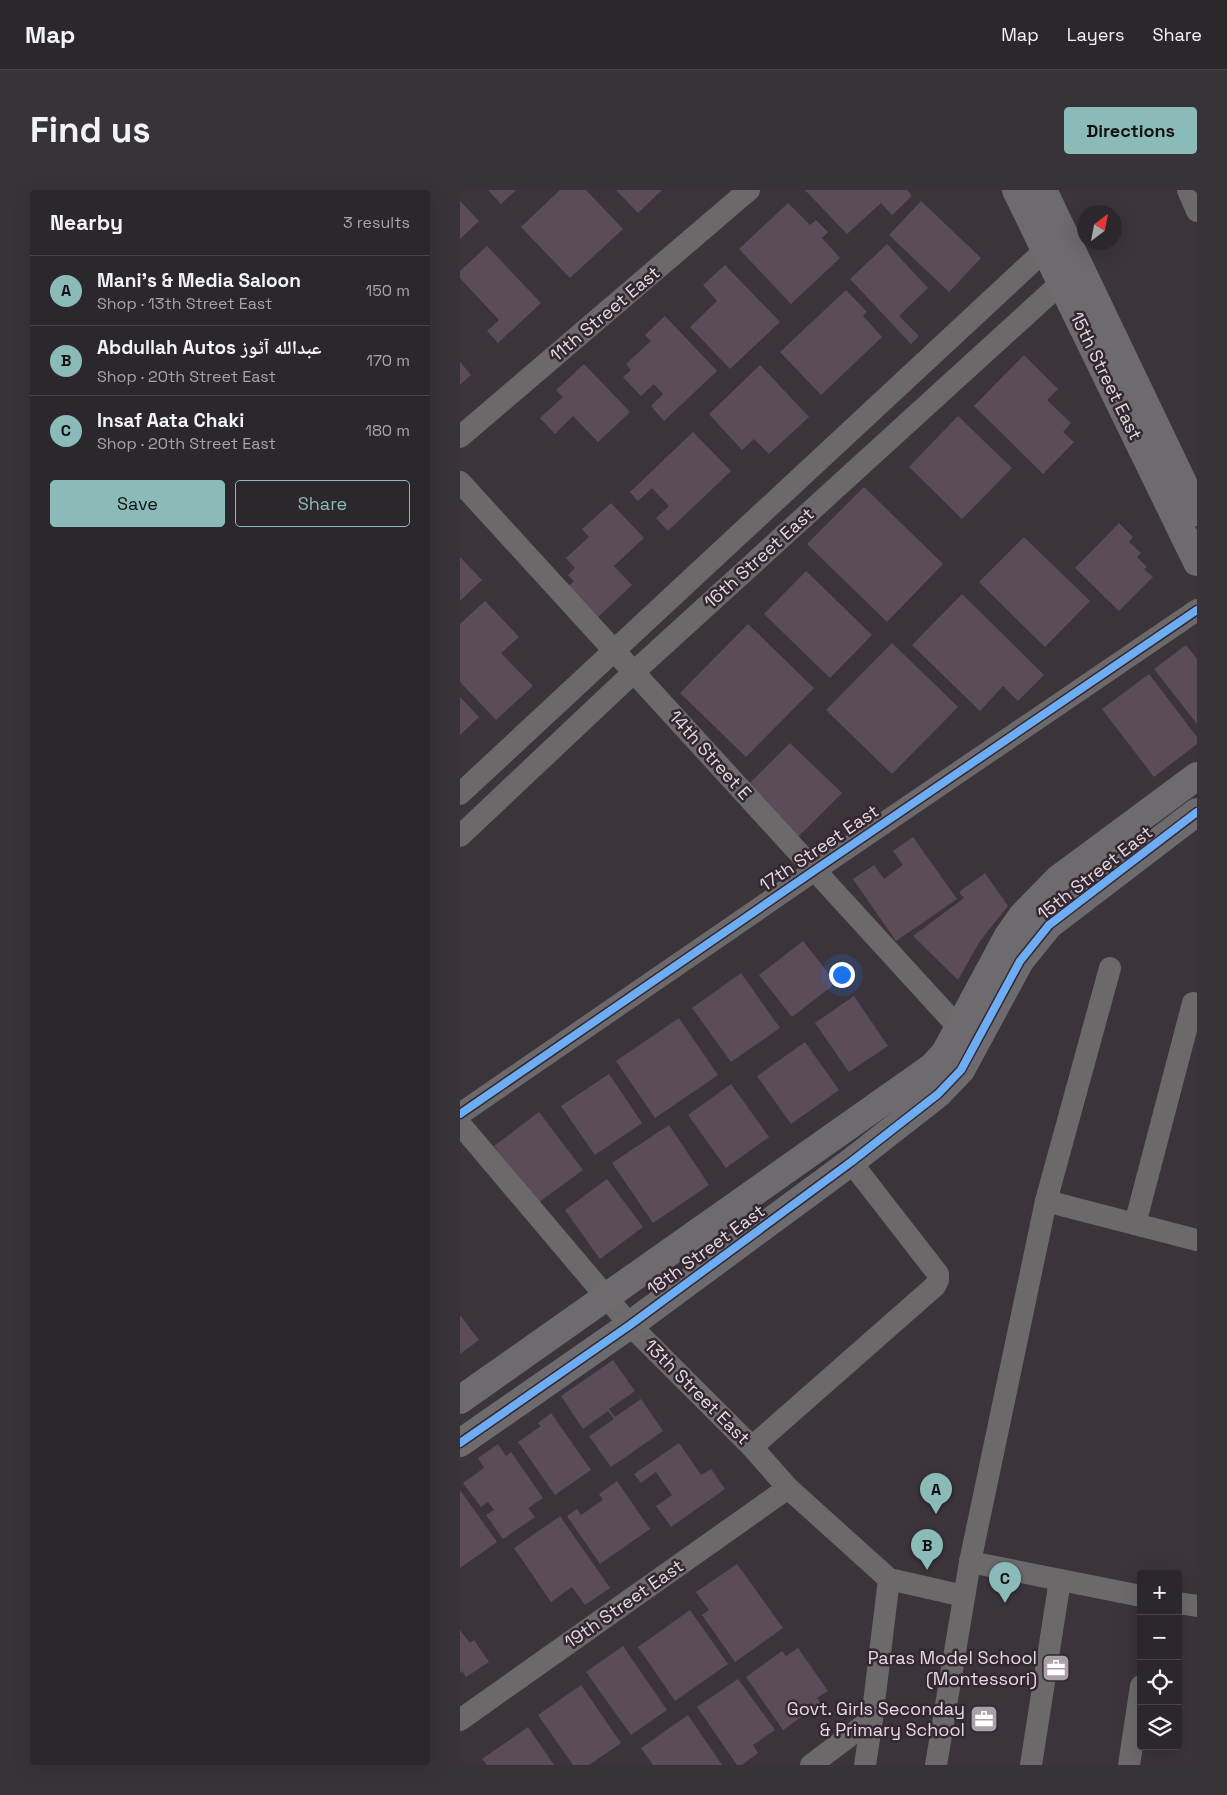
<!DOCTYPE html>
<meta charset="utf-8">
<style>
body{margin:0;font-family:"Space Grotesk","Noto Naskh Arabic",sans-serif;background:#383338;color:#f1f3f6}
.controls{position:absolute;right:15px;bottom:15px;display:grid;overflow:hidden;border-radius:5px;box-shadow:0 5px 20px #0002}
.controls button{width:45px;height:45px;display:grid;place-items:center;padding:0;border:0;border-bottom:1px solid #484448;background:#2c272c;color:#f1f3f6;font:25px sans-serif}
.compass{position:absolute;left:617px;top:15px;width:45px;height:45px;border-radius:50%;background:#2c272c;box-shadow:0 5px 20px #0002;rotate:32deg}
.you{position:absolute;left:381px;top:784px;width:18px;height:18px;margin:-12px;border:4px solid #fff;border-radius:50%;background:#1a73e8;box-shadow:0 0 0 8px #1a73e833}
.badge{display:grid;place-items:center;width:32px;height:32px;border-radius:50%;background:#8bbbb9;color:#111;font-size:16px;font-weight:700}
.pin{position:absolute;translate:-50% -41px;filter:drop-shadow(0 1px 2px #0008)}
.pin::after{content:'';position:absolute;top:26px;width:18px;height:15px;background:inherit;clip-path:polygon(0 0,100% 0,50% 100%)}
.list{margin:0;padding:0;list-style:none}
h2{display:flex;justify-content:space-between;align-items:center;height:65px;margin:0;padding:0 20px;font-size:21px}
h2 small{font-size:16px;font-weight:400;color:#a6a5a9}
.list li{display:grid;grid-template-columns:32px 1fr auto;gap:15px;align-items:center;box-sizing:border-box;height:70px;padding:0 20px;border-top:1px solid #484448}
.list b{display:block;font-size:19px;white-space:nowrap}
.list p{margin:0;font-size:16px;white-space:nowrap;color:#a6a5a9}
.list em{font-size:16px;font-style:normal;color:#a6a5a9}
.actions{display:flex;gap:10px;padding:15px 20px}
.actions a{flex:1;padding:11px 0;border:1px solid #8bbbb9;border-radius:5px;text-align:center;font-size:18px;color:#8bbbb9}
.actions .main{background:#8bbbb9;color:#111}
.icon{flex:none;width:28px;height:28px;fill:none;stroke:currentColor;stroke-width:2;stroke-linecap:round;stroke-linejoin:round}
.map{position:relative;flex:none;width:737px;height:1575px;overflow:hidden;border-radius:5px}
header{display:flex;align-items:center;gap:30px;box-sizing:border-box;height:70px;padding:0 25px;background:#2c272c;border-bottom:1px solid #484448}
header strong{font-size:24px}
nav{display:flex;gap:28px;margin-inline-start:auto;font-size:18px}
.intro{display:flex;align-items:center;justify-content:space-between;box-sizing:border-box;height:120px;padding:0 30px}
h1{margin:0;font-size:35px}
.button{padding:12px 22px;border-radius:5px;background:#8bbbb9;color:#111;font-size:18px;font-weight:700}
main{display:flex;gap:30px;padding:0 30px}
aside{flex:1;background:#2c272c;border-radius:5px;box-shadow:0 5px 20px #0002}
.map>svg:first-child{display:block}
</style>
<header>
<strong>Map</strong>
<nav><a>Map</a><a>Layers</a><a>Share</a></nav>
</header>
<div class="intro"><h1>Find us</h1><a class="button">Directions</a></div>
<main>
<aside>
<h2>Nearby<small>3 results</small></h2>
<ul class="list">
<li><span class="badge">A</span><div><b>Mani's &amp; Media Saloon</b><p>Shop · 13th Street East</p></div><em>150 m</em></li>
<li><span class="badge">B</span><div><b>Abdullah Autos عبدالله آٹوز</b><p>Shop · 20th Street East</p></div><em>170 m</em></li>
<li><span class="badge">C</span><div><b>Insaf Aata Chaki</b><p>Shop · 20th Street East</p></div><em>180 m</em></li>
</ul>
<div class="actions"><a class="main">Save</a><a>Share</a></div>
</aside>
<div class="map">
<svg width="737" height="1575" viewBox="0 0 737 1575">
<rect width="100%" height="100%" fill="#3b343a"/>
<g fill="#5c4c59">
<polygon points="28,0 56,0 41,14"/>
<polygon points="100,0 126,0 163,39 110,88 61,37"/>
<polygon points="156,0 202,0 178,23"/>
<polygon points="345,0 447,0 452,6 432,25 421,13 387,44"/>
<polygon points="0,11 19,31 0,49"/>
<polygon points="461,11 521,68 489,102 429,45"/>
<polygon points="328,13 350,35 356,30 368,42 362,48 380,68 331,114 279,59"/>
<polygon points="427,54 468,98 439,126 459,146 451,154 390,89"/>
<polygon points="27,56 81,113 38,153 27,141 39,130 0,88 0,81"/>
<polygon points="265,75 320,132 270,179 230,137 257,111 243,95"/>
<polygon points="386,100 407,122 403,126 422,147 361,205 320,162"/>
<polygon points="205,126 257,181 204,231 191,216 203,204 194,194 181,206 163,187 171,180 166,174 191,151 185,145"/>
<polygon points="564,165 598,199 587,210 611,233 603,242 614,252 583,284 514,216"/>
<polygon points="0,172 11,185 0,195"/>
<polygon points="124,174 170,222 138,252 113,226 95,244 80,228 103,207 96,200"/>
<polygon points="300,175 349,227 309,264 294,249 282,260 249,224"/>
<polygon points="498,226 552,278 502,329 449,277"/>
<polygon points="233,242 271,281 208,341 196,328 209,316 192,298 178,311 170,302"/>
<polygon points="404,297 483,374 427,432 347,354"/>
<polygon points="151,313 184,348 154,376 172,395 133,432 103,401 114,391 108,385 115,378 106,368 129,347 122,339"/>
<polygon points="659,333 673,347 669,352 681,363 677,367 687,377 684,379 693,387 659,421 615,378"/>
<polygon points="564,347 630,411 585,457 519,392"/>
<polygon points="0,367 22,390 0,411"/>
<polygon points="346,381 412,445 370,488 304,424"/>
<polygon points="502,404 584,485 558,511 543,496 520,521 452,455"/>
<polygon points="25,411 59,447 41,463 73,496 36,530 0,492 0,434"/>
<polygon points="288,434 354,498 286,567 220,503"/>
<polygon points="432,453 498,517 432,584 366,520"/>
<polygon points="726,455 737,469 737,534 694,479"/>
<polygon points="689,484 737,547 737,554 694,587 642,519"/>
<polygon points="0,507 19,527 0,545"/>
<polygon points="330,553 382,603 336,649 284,599"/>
<polygon points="453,647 497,709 436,751 393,689 414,675 424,689 443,675 433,661"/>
<polygon points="525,683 548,716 520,751 498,790 453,746 504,708 499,702"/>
<polygon points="343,751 376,793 332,827 299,785"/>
<polygon points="281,783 320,838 271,872 232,818"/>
<polygon points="394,806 428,856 389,882 355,833"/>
<polygon points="219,828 258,885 195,928 156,871"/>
<polygon points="345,852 379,900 331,934 297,886"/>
<polygon points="149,884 182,933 135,965 101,916"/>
<polygon points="271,894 309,947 266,978 228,925"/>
<polygon points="79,922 123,980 78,1013 34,956"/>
<polygon points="209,935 249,995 193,1033 152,973"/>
<polygon points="147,989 183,1037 140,1069 105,1020"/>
<polygon points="0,1125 19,1150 0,1164"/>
<polygon points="153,1170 175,1201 149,1219 155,1227 181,1209 203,1241 151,1277 129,1246 154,1229 148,1221 123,1239 101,1206"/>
<polygon points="91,1223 131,1280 95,1305 58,1252 81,1236 78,1233"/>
<polygon points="219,1253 241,1285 251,1279 265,1299 211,1337 196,1316 212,1305 196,1282 181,1293 174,1284"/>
<polygon points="38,1254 46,1266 51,1262 83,1308 68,1318 75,1327 43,1349 26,1325 34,1320 28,1312 21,1317 3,1293 24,1278 18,1268"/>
<polygon points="157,1291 190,1339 140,1374 107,1326 117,1319 121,1325 143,1310 139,1304"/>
<polygon points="0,1300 37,1352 0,1378"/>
<polygon points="100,1326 150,1398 125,1415 112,1397 91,1412 54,1358"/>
<polygon points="277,1374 323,1438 275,1472 242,1425 249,1420 236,1402"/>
<polygon points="230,1420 268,1474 215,1511 178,1457"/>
<polygon points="0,1440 10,1453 14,1450 29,1472 6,1487 2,1481 0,1483"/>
<polygon points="163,1456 207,1520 171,1545 126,1482"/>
<polygon points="338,1458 368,1501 357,1508 361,1513 323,1540 286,1487 322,1461 326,1466"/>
<polygon points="278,1489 315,1540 293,1555 298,1563 282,1575 277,1575 237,1517"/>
<polygon points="121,1495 161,1553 129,1575 113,1575 78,1525"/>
<polygon points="228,1525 262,1575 193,1575 181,1558"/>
<polygon points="68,1537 94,1575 27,1575 22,1569"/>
</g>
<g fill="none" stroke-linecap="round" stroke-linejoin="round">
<g stroke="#6c696b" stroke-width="22">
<polyline points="728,0 737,21"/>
<polyline points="0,247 289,0"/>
<polyline points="0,292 499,838"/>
<polyline points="0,604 585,60"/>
<polyline points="0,646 174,482 601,93"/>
<polyline points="0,924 355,680 737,420"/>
<polyline points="0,934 170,1135 292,1257 328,1298 429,1389 504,1406"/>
<polyline points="586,1011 737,1050"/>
<polyline points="675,1034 733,813"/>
<polyline points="292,1257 475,1096 478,1090 478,1084 391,972"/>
<polyline points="510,1372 681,1406"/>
<polyline points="718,1413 737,1416"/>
<polyline points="0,1530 328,1298"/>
<polyline points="351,1575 412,1529 429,1389"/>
<polyline points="405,1575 412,1529"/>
<polyline points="476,1575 510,1372 586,1011 650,778"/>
<polyline points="571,1575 600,1390"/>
<polyline points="669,1575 681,1496"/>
</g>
<g stroke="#6e6b6e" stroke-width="28">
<polyline points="556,0 737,372"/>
<polyline points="583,0 737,322"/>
<polyline points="0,1210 472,877 485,863 548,746 562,726 598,689 737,586"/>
<polyline points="0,1253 170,1135 391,972 478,904 501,880 560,771 589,735 737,622"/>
</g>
<defs>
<g id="cycleway">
<polyline points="0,924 355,680 737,420"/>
<polyline points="0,1253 170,1135 391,972 478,904 501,880 560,771 589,735 737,622"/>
</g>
</defs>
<use href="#cycleway" stroke="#342731" stroke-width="11"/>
<use href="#cycleway" stroke="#6dadf4" stroke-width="8"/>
</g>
<defs>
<symbol id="office-square" viewBox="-11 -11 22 22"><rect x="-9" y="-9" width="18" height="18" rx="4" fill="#a9a1a7" stroke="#342731"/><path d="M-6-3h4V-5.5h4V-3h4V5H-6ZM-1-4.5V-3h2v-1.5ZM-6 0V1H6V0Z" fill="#fff"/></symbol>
</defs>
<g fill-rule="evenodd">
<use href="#office-square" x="580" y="1462" width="32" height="32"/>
<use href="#office-square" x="508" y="1513" width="32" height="32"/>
</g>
<g text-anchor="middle" stroke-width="5" stroke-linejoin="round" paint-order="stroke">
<g font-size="18" fill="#e4dbe1" stroke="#342731">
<text transform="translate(145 124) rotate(-40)" y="6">11th Street East</text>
<text transform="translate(646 186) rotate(64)" y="6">15th Street East</text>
<text transform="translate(299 368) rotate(-42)" y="6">16th Street East</text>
<text transform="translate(250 565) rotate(48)" y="6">14th Street E</text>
<text transform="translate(359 658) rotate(-34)" y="6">17th Street East</text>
<text transform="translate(635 683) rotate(-38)" y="6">15th Street East</text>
<text transform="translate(246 1060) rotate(-36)" y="6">18th Street East</text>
<text transform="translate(237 1202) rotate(45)" y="6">13th Street East</text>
<text transform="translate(164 1414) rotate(-35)" y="6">19th Street East</text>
</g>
<g font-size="18" fill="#e4dbe1" stroke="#342731" text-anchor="end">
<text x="577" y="1474">Paras Model School<tspan x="577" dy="21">(Montessori)</tspan></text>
<text x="505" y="1525">Govt. Girls Seconday<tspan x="505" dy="21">&amp; Primary School</tspan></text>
</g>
</g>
</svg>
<div class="controls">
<button>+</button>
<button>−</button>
<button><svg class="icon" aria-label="locate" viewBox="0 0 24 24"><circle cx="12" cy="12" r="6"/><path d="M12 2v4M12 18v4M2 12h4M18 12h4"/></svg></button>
<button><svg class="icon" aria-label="layers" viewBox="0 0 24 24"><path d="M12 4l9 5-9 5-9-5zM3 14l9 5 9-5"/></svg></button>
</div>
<svg class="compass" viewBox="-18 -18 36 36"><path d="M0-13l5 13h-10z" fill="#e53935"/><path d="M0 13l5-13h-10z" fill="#a6a5a9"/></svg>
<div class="you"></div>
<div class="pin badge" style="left:476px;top:1324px">A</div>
<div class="pin badge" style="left:467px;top:1380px">B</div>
<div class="pin badge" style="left:545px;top:1413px">C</div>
</div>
</main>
